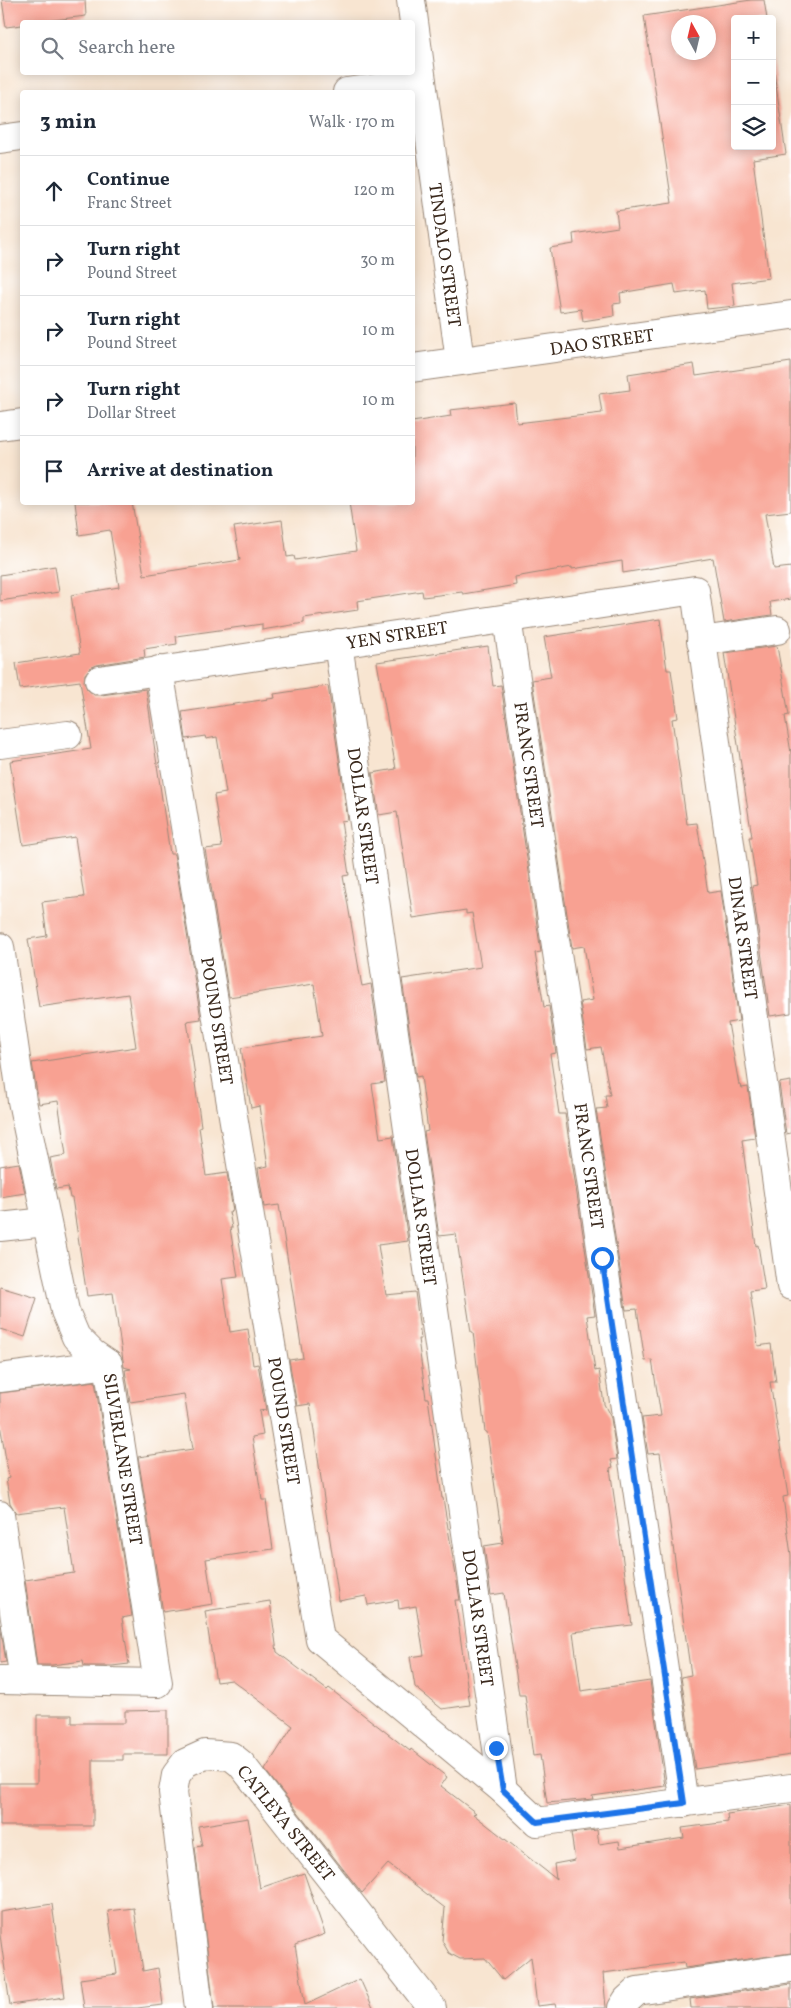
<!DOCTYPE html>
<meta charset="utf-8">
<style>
body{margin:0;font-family:Vollkorn,serif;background:#f6f6f7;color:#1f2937}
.controls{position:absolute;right:15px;top:15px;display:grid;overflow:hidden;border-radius:5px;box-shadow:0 2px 12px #0003}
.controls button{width:45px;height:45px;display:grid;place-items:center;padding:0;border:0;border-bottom:1px solid #e0e1e3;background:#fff;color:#1f2937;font:25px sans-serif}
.compass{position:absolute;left:671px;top:15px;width:45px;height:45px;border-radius:50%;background:#fff;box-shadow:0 2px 12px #0003;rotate:352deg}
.stop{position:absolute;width:15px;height:15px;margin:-11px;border:4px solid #1a73e8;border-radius:50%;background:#fff}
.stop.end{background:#1a73e8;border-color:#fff;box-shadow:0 1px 5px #0008}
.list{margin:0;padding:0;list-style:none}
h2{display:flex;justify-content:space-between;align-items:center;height:65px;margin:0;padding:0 20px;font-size:21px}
h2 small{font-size:16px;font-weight:400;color:#747a83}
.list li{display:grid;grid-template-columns:32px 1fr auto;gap:15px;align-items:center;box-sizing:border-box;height:70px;padding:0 20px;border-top:1px solid #e0e1e3}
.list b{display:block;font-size:19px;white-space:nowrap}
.list p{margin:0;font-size:16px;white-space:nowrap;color:#747a83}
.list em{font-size:16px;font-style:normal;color:#747a83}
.icon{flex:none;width:28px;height:28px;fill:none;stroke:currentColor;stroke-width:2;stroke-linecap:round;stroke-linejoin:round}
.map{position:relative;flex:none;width:791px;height:2008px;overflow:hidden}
.search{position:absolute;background:#fff;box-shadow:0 2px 12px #0003;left:20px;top:20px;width:395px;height:55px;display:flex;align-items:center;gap:12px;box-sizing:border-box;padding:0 18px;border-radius:5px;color:#747a83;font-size:19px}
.panel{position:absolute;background:#fff;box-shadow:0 2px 12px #0003;left:20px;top:90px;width:395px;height:415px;border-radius:5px}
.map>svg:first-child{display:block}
</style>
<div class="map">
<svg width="791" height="2008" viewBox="0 0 791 2008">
<rect width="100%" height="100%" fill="#fff"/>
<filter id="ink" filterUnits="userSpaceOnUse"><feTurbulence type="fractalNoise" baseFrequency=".02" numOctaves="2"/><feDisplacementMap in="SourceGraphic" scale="10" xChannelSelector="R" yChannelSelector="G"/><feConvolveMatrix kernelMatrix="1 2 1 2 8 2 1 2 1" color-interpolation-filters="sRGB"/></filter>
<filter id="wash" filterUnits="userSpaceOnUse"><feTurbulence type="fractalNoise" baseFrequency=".0096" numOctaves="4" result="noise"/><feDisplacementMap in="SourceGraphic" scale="20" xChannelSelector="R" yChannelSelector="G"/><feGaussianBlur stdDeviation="1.12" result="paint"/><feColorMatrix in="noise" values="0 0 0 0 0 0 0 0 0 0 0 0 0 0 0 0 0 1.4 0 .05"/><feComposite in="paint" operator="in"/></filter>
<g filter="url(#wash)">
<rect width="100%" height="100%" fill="#f8e5d1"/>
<g id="blocks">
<g fill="#f8a192" fill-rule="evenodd">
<polygon points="2,0 85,0 86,16 37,22 22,22 22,25 6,27"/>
<path d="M751,0H764L767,19H735V146H772V58L786,154L753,159L769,278L732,283L735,306L707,309L705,290L676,294L674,284L620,293L621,303L613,304L614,316L583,321L581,309L560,312L550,248L574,244L573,234L618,227L616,211L672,203L644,16ZM678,22H708V52H678Z"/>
<polygon points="791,362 791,511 765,514 774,569 791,567 791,599 770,602 772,615 724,622 713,558 623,573 622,561 572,569 572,567 515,577 516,585 463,594 462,592 423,597 422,591 357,601 358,610 304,618 304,623 262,630 262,624 176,636 177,644 144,649 145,657 97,665 90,668 85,674 84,682 87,689 94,695 101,695 146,689 170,854 174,854 201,1019 187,1021 196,1083 195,1083 201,1126 199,1127 206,1176 227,1173 233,1211 229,1212 232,1228 230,1228 238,1277 222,1279 230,1332 248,1329 253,1365 258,1364 266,1410 259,1411 263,1435 252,1437 262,1500 266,1500 273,1549 206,1559 213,1604 163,1612 138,1457 193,1449 184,1394 130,1402 125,1370 131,1369 124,1367 113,1293 87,1296 72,1198 70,1198 68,1187 56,1189 50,1158 66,1155 58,1101 39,1104 32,1063 136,1047 128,994 39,1007 28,939 47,936 42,902 84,897 75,837 23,845 10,761 91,749 80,681 20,689 16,663 80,653 71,595 119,587 110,530 79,535 75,502 132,502 144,575 240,560 234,527 282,520 287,557 294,556 295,560 356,551 349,502 412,502 412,422 451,416 450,410 515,403 517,423 602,413 599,394 630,390 628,374 694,364 696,376"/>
<polygon points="55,566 59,592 0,601 0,575"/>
<polygon points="660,619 667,670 671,670 678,718 672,719 687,824 697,823 708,893 721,891 739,1021 728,1023 739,1085 741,1085 742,1088 748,1087 755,1138 742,1140 756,1246 758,1245 765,1289 750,1291 758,1346 771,1344 776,1382 770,1382 788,1496 783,1497 791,1555 791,1755 695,1769 681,1677 691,1675 660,1453 648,1454 642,1418 661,1416 652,1360 645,1361 637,1309 626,1310 596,1109 607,1108 605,1095 610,1095 601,1047 587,1049 580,1002 593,1000 584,946 572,948 532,680 551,677 544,637"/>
<polygon points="488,646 493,686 501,685 541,952 535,953 544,1007 549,1006 556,1053 550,1054 559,1114 565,1114 595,1315 587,1316 595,1371 599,1370 604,1404 611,1418 617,1459 611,1460 613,1467 610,1468 632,1625 573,1632 581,1691 650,1681 665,1786 592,1796 593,1799 547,1803 540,1755 533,1756 525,1695 519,1695 504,1593 491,1595 484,1546 503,1543 487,1432 485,1432 473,1332 471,1332 456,1234 439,1236 424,1132 428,1131 421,1076 416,1077 402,979 481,967 472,913 466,914 466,910 413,918 397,812 379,815 372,773 396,769 377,662"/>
<polygon points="777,646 789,715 785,716 791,753 791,1013 770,1016 752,886 757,885 749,837 752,837 724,653"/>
<polygon points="328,686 348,820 341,821 349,875 343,876 361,981 362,986 371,984 385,1082 372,1084 380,1138 393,1136 408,1241 378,1245 386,1295 415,1292 421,1339 418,1339 426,1398 428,1398 442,1498 443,1498 460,1600 455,1600 470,1705 442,1709 415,1687 410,1657 424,1655 416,1606 399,1609 398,1600 368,1605 366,1596 339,1601 310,1404 297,1406 289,1360 303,1358 279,1205 264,1207 258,1168 268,1166 259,1106 251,1108 241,1048 322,1036 314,984 229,997 205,849 222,847 214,795 226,793 217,737 206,739 205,736 186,739 182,712 275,698 274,694"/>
<polygon points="791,1081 791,1133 786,1134 779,1083"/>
<polygon points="19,1163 25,1193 0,1197 0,1166"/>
<polygon points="0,1287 37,1298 25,1337 0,1329"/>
<polygon points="95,1381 132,1616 122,1618 129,1664 112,1666 84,1666 83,1661 52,1665 37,1665 25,1580 74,1573 64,1507 16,1513 10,1503 6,1479 9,1478 0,1424 0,1393"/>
<polygon points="270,1601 277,1652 327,1690 329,1688 410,1751 411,1749 447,1777 441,1786 476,1813 473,1814 556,1879 554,1864 575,1860 571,1833 597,1830 599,1844 619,1841 620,1848 684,1838 682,1828 728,1822 727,1814 791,1805 791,1953 685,1968 684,1962 603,1973 606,2008 556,2008 555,2004 537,2006 531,1957 503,1980 485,1958 460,1959 449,1953 442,1941 445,1908 388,1864 362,1893 265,1770 293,1726 232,1680 216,1682 205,1611"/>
<polygon points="0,1624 6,1662 0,1663"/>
<polygon points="168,1710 168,1754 123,1754 123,1760 93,1760 93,1826 0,1826 0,1783 37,1783 37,1715 72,1715 72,1723 125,1723 125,1711"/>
<polygon points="248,1818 260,1888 304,1873 325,1934 295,1945 305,2005 360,1979 373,2008 214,2008 195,1847 202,1846 198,1826"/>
<polygon points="52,1904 65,1997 10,2005 0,1935 0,1912"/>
<polygon points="134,1908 143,1971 158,1968 163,2005 137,2008 84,2008 80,1979 117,1974 108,1911"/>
<polygon points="791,1984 791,2008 691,2008 690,1999"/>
</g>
</g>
</g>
<g filter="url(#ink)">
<use href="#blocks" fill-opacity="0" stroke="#9a8878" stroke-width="1"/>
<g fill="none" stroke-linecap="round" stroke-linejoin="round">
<defs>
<g id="minor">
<polyline points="411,0 460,361"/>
<polyline points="347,92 422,82"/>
<polyline points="0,139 22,136"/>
<polyline points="412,368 791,315"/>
<polyline points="0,426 22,423"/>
<polyline points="507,618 684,1803"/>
<polyline points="701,641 777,630"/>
<polyline points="338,643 503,1790"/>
<polyline points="159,670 320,1639 503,1790 537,1822 791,1788"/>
<polyline points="99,680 695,590 791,1286"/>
<polyline points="0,744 68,735"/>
<polyline points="0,947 22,1101 65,1311 76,1337 92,1353 108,1364 158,1683 0,1680"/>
<polyline points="0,1227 46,1222"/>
<polyline points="0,1378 108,1364"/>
<polyline points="0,1515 24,1681"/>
<polyline points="199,2008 173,1792 176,1775 185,1763 205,1754 231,1756 241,1764 432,2008"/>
<polyline points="622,2008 627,2000 637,1991 791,1968"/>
</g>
</defs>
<use href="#minor" stroke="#9a8878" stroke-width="30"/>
<use href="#minor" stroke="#fff" stroke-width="28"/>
</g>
</g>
<g fill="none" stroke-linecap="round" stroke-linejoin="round" filter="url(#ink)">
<polyline stroke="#1a73e8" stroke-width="6" points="496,1748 503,1790 537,1822 684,1803 602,1258"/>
</g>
<g text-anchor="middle" stroke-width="4" stroke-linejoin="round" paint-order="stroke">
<g font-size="18" fill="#3b2a1e" stroke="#fff">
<text transform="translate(445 255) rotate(82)" y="6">TINDALO STREET</text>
<text transform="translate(602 342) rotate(-8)" y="6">DAO STREET</text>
<text transform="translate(397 635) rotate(-9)" y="6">YEN STREET</text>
<text transform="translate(529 765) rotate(82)" y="6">FRANC STREET</text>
<text transform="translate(363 816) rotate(82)" y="6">DOLLAR STREET</text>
<text transform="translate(743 938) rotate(82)" y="6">DINAR STREET</text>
<text transform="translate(217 1021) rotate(81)" y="6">POUND STREET</text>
<text transform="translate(589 1166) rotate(82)" y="6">FRANC STREET</text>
<text transform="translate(421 1217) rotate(82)" y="6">DOLLAR STREET</text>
<text transform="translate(284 1421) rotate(81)" y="6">POUND STREET</text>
<text transform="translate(123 1459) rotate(81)" y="6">SILVERLANE STREET</text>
<text transform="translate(478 1618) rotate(82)" y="6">DOLLAR STREET</text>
<text transform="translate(286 1823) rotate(51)" y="6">CATLEYA STREET</text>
</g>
</g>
</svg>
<div class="controls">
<button>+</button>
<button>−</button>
<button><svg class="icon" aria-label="layers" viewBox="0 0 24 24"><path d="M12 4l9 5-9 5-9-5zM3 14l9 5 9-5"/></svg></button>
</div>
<svg class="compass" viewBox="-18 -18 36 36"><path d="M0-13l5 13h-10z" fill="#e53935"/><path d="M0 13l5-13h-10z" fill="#747a83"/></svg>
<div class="stop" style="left:602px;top:1258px"></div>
<div class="stop end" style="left:496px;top:1748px"></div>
<div class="search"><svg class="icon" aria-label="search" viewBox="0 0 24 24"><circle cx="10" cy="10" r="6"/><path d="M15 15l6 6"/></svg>Search here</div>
<section class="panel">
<h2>3 min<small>Walk · 170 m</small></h2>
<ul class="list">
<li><svg class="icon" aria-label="ahead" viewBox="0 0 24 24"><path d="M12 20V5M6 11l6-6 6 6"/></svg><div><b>Continue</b><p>Franc Street</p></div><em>120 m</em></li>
<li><svg class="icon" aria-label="right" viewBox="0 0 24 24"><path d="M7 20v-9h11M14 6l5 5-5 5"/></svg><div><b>Turn right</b><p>Pound Street</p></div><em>30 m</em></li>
<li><svg class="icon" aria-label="right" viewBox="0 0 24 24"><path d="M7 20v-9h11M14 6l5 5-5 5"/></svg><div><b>Turn right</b><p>Pound Street</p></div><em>10 m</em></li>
<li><svg class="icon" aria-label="right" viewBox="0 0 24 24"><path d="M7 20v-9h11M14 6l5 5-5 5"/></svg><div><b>Turn right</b><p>Dollar Street</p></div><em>10 m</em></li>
<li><svg class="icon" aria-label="arrive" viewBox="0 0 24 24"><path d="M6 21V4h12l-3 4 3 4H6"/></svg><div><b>Arrive at destination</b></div></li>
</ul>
</section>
</div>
